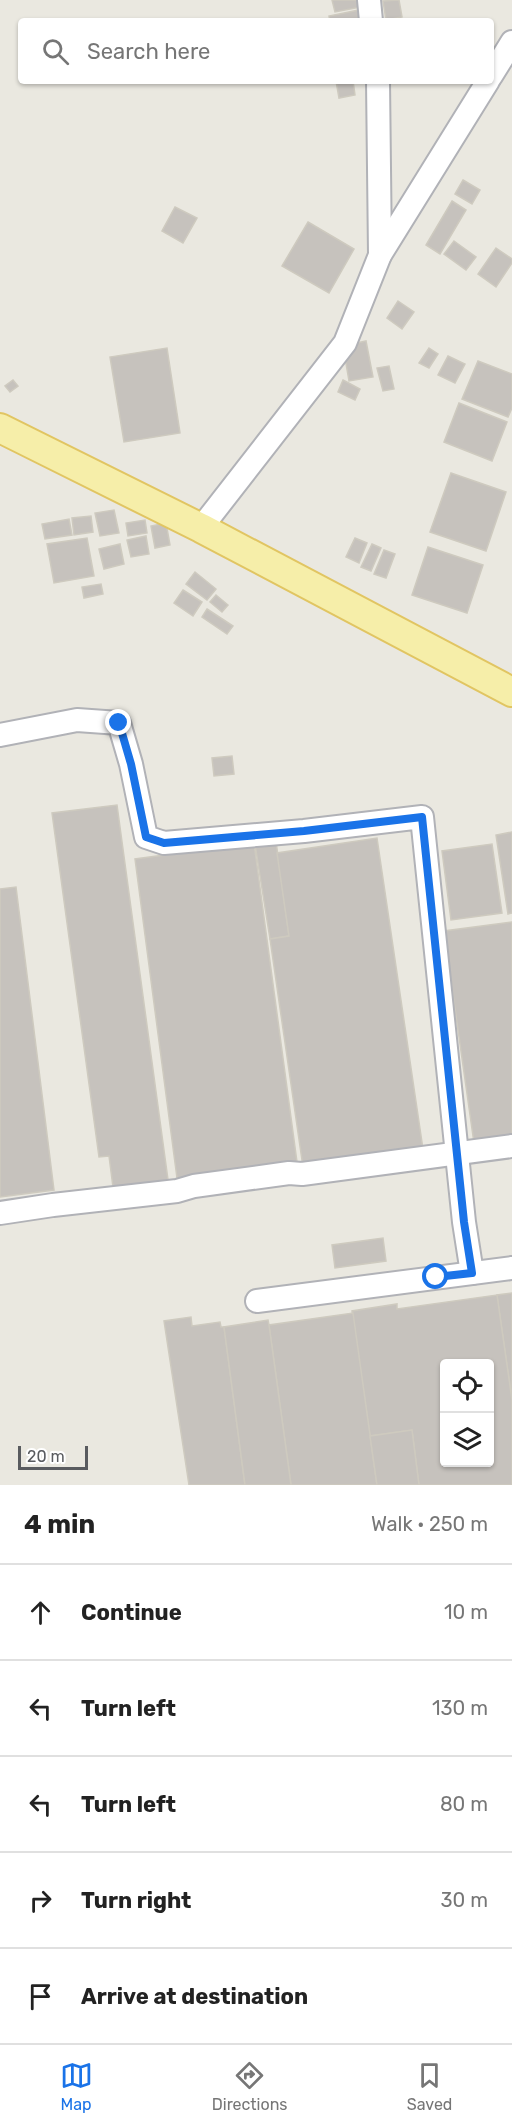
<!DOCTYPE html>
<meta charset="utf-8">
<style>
body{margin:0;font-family:Rubik,sans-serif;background:#f2f2f2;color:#222}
.controls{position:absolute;right:18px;bottom:18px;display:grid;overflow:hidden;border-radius:6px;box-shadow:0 2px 4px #0004}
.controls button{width:54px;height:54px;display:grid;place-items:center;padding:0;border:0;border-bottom:2px solid #e0e0e0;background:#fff;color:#222;font:30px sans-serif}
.scale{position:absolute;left:18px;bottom:15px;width:70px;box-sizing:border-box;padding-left:6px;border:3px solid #595b5f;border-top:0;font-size:16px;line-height:21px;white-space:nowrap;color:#595b5f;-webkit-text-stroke:4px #fff;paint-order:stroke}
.stop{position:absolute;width:18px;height:18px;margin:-14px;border:4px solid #1a73e8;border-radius:50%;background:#fff}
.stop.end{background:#1a73e8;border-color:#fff;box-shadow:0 2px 6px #0008}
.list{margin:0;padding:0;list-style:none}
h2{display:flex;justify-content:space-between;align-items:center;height:78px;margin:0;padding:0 24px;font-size:26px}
h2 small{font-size:20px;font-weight:400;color:#767676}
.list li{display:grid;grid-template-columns:39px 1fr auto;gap:18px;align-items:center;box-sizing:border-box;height:96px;padding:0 24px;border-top:2px solid #e0e0e0}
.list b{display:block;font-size:22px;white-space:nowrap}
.list em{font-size:20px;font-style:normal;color:#767676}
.icon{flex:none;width:33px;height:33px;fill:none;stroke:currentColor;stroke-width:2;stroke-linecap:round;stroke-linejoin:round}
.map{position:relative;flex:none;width:512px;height:1485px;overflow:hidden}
.search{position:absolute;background:#fff;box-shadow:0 2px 4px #0004;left:18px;right:18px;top:18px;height:66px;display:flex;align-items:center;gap:15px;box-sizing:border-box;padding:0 21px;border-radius:6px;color:#767676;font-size:22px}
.sheet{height:558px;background:#fff}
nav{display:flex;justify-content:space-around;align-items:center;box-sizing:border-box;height:84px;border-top:2px solid #e0e0e0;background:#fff;font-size:16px;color:#767676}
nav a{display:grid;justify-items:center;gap:3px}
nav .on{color:#1a73e8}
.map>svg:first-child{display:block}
</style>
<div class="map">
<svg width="512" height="1485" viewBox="0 0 512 1485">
<rect width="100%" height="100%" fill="#eae8e0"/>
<g fill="#c6c2bd" stroke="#cecabf" stroke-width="1.5" fill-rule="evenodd">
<polygon points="332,0 360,0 361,7 335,12"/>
<polygon points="399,0 402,17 386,20 383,1"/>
<polygon points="359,10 361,21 330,21 329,16"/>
<polygon points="336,81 353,81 355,95 339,98"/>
<polygon points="463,180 480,190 472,204 455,194"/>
<polygon points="452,201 466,210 440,254 426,245"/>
<polygon points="175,207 197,218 183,243 162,231"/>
<polygon points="308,222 354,249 329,293 282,266"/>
<polygon points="454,241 476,257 466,270 444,254"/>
<polygon points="496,248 512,259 512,263 496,287 478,274"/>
<polygon points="398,301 414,312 402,329 387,318"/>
<polygon points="366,341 373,377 349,381 343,346"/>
<polygon points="167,348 180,433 124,442 110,357"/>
<polygon points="429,348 438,354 429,368 419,363"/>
<polygon points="448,356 465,364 455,383 438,375"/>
<polygon points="478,361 512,374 512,408 508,417 462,399"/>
<polygon points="389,366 394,389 383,391 377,368"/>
<polygon points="13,380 18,386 10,392 5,386"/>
<polygon points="343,380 360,389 355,400 338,392"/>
<polygon points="459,403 507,422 492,461 444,442"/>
<polygon points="451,473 506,492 486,551 430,532"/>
<polygon points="114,510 119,533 100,536 95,513"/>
<polygon points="91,516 93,532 74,535 72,518"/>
<polygon points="69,519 72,535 45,539 42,524"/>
<polygon points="145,520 147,533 128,536 126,523"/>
<polygon points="166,523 170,545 155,548 151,526"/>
<polygon points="146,536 149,554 131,557 127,540"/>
<polygon points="87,538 94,576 54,583 47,544"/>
<polygon points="355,538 367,543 359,563 346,557"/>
<polygon points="120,544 124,564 104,569 99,549"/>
<polygon points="372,544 381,548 371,571 361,567"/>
<polygon points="428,547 483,565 467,613 412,595"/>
<polygon points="384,550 395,554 386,578 374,574"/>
<polygon points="195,572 216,589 207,600 186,584"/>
<polygon points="101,584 103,594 84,598 82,587"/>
<polygon points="183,590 202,602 193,616 174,603"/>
<polygon points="216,595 228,605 222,612 210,602"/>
<polygon points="207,609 233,626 227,634 202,617"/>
<polygon points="232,756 234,774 214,776 212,758"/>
<polygon points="117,805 169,1187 114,1195 109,1156 99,1157 52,813"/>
<polygon points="512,832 512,913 508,914 496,835"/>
<polygon points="275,834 289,936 270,939 254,838"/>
<polygon points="377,838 423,1149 303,1167 270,939 289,936 277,853"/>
<polygon points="254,843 297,1162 177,1178 135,859"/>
<polygon points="492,844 502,913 451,920 442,851"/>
<polygon points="16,887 54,1190 0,1197 0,889"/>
<polygon points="512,922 512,1138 474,1143 444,931"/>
<polygon points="383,1238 386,1261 335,1268 332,1245"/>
<polygon points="512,1293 512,1400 497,1295"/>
<path d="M497,1295L512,1400V1485H419L412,1430L370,1436L352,1311L397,1304V1309ZM444,1364H490V1462H444Z"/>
<polygon points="353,1313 377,1485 291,1485 269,1325"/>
<polygon points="191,1317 192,1326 220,1322 221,1327 224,1327 245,1485 189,1485 164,1321"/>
<polygon points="268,1320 269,1325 291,1485 245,1485 224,1327"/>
<polygon points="412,1430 419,1485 377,1485 370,1436"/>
</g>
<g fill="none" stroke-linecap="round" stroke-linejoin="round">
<defs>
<g id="minor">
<polyline points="369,0 371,21"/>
<polyline points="491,76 512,42"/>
<polyline points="380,255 488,81"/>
<polyline points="201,528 345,343 380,255 378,81"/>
<polyline points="0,735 77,720 119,723 131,764 146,837 164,843 304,831 422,817 464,1222 472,1273"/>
<polyline points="0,1213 53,1205 177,1191 194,1186 289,1173 302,1174 512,1146"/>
<polyline points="257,1301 512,1268"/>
</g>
<polyline id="major" points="0,428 201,528 512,692"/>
</defs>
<use href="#minor" stroke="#b1b2b7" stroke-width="26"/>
<use href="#major" stroke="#e1c562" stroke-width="32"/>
<use href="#minor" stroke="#fff" stroke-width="22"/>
<use href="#major" stroke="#f6eea9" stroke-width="28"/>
</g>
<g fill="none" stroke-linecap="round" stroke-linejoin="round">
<polyline stroke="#1a73e8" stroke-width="8" points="119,723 131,764 146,837 164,843 304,831 422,817 464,1222 472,1273 436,1277"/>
</g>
</svg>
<div class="controls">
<button><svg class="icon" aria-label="locate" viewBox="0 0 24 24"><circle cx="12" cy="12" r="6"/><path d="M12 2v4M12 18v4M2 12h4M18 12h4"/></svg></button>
<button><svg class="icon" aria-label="layers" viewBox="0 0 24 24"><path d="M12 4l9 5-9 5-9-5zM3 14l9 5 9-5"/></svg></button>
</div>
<div class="scale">20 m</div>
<div class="stop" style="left:436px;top:1277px"></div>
<div class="stop end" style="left:119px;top:723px"></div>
<div class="search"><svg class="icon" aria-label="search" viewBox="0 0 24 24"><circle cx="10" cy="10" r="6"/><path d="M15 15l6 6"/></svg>Search here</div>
</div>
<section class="sheet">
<h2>4 min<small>Walk · 250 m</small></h2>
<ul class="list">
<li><svg class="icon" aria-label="ahead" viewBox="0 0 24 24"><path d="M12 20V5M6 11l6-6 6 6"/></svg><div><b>Continue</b></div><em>10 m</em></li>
<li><svg class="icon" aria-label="left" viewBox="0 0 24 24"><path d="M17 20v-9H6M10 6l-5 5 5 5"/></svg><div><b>Turn left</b></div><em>130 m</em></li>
<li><svg class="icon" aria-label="left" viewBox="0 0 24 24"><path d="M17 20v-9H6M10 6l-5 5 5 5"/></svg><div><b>Turn left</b></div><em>80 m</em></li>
<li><svg class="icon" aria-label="right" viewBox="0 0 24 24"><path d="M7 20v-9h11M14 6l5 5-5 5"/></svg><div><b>Turn right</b></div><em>30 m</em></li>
<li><svg class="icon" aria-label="arrive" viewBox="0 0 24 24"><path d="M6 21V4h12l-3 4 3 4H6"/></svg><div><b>Arrive at destination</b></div></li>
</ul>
</section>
<nav>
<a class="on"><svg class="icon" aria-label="map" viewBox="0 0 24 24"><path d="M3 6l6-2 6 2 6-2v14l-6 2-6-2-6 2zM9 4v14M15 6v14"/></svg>Map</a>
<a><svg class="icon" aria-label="directions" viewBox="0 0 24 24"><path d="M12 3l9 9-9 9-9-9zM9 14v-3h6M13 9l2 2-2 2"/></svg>Directions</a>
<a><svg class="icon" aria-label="saved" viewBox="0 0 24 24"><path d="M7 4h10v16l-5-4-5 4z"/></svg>Saved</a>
</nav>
